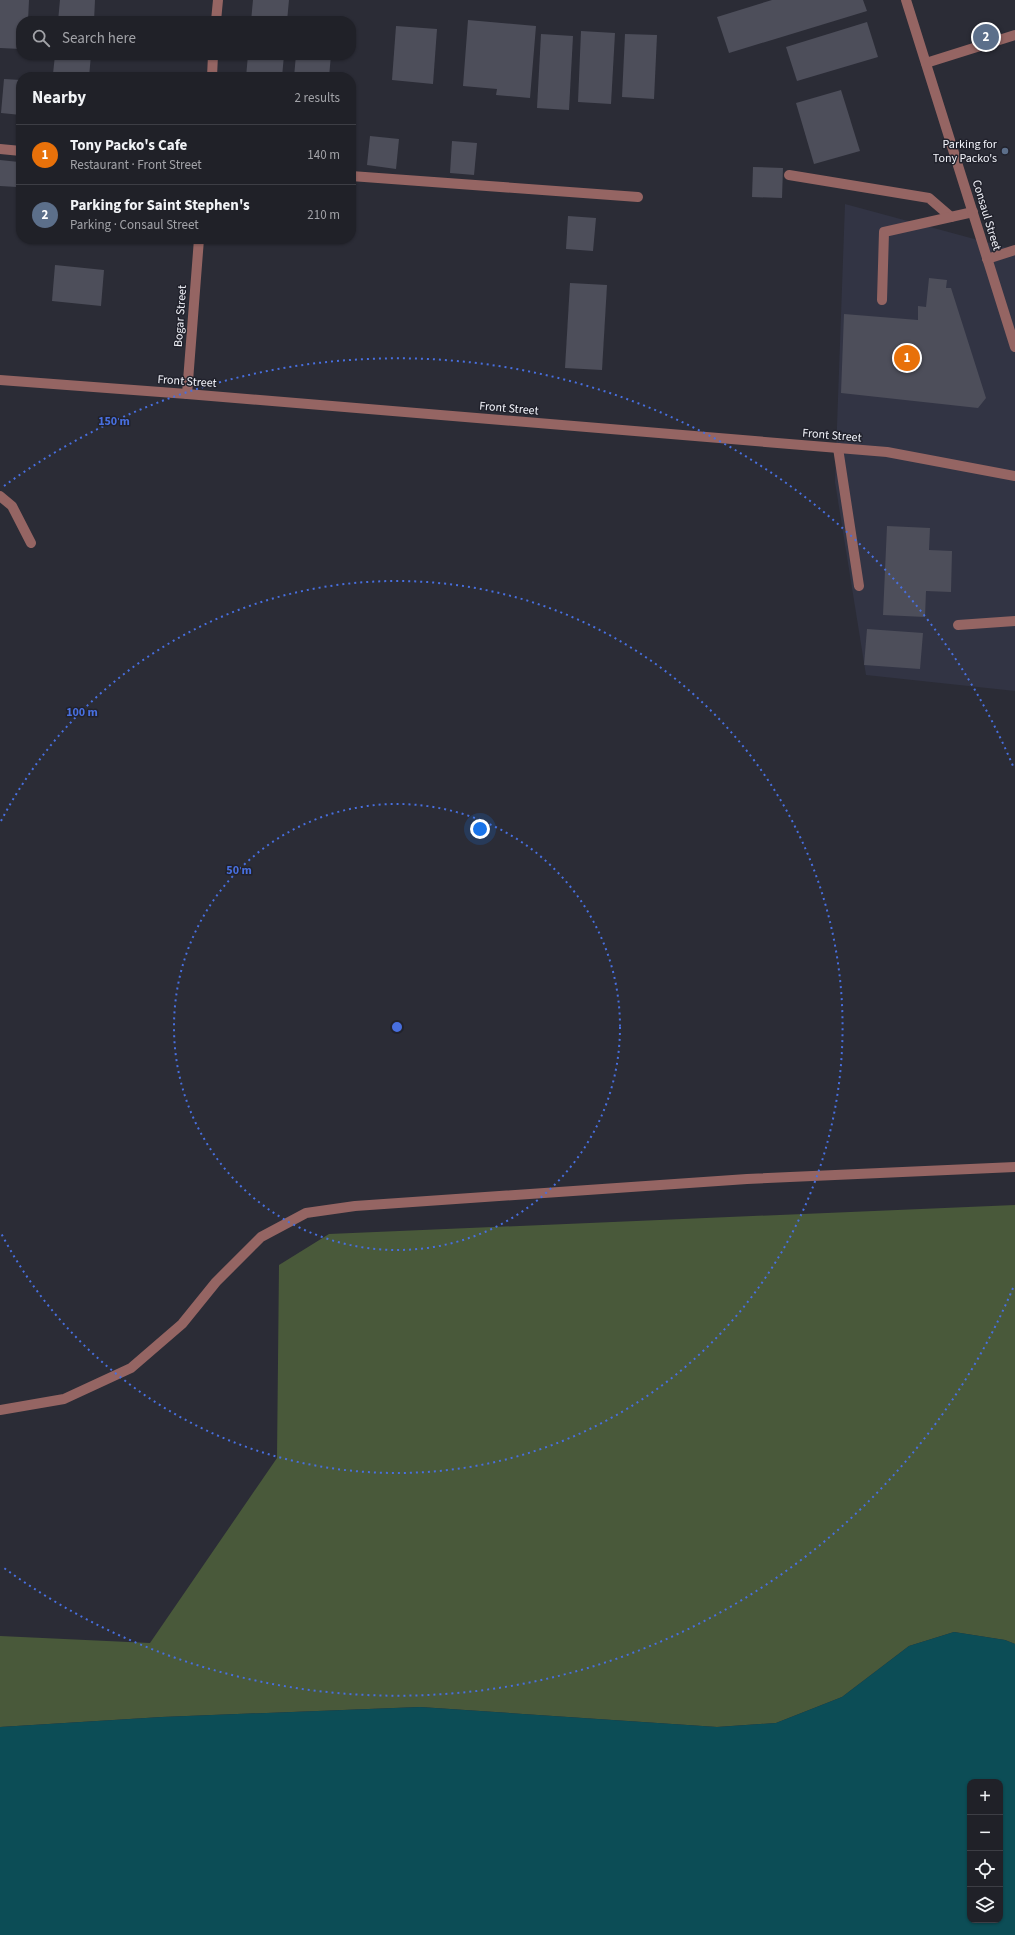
<!DOCTYPE html>
<meta charset="utf-8">
<style>
body{margin:0;font-family:"Source Sans 3",sans-serif;background:#282930;color:#f1f3f6}
.controls{position:absolute;right:12px;bottom:12px;display:grid;overflow:hidden;border-radius:8px;box-shadow:0 1px 3px #0004}
.controls button{width:36px;height:36px;display:grid;place-items:center;padding:0;border:0;border-bottom:1px solid #3d3e45;background:#202128;color:#f1f3f6;font:20px sans-serif}
.you{position:absolute;left:480px;top:829px;width:14px;height:14px;margin:-10px;border:3px solid #fff;border-radius:50%;background:#1a73e8;box-shadow:0 0 0 6px #1a73e833}
.badge{display:grid;place-items:center;width:26px;height:26px;border-radius:50%;background:#7ebdf9;color:#fff;font-size:13px;font-weight:700}
.pin{position:absolute;translate:-50% -50%;border:2px solid #fff;box-shadow:0 1px 4px #0006}
.list{margin:0;padding:0;list-style:none}
h2{display:flex;justify-content:space-between;align-items:center;height:52px;margin:0;padding:0 16px;font-size:17px}
h2 small{font-size:13px;font-weight:400;color:#a2a3a8}
.list li{display:grid;grid-template-columns:26px 1fr auto;gap:12px;align-items:center;box-sizing:border-box;height:60px;padding:0 16px;border-top:1px solid #3d3e45}
.list b{display:block;font-size:15px;white-space:nowrap}
.list p{margin:0;font-size:13px;white-space:nowrap;color:#a2a3a8}
.list em{font-size:13px;font-style:normal;color:#a2a3a8}
.icon{flex:none;width:22px;height:22px;fill:none;stroke:currentColor;stroke-width:2;stroke-linecap:round;stroke-linejoin:round}
.map{position:relative;flex:none;width:1015px;height:1935px;overflow:hidden}
.search{position:absolute;background:#202128;box-shadow:0 1px 3px #0004;left:16px;top:16px;width:340px;height:44px;display:flex;align-items:center;gap:10px;box-sizing:border-box;padding:0 14px;border-radius:16px;color:#a2a3a8;font-size:15px}
.panel{position:absolute;background:#202128;box-shadow:0 1px 3px #0004;left:16px;top:72px;width:340px;height:172px;border-radius:16px}
.map>svg:first-child{display:block}
</style>
<div class="map">
<svg width="1015" height="1935" viewBox="0 0 1015 1935">
<rect width="100%" height="100%" fill="#2b2c36"/>
<polygon fill="#323444" points="845,204 1015,250 1015,691 866,675 835,482"/>
<polygon fill="#49593a" points="1015,1205 1015,1644 1005,1640 954,1632 909,1646 842,1697 776,1723 717,1727 420,1707 162,1717 0,1727 0,1636 150,1643 277,1458 279,1265 329,1234"/>
<path fill="#0c4d56" fill-rule="evenodd" d="M954,1632L1005,1640L1015,1644V1935H0V1727L162,1717L420,1707L717,1727L776,1723L842,1697L909,1646ZM970,1782H1000V1920H970Z"/>
<g fill="#4d4e5a">
<polygon points="0,0 29,0 28,21 21,21 21,49 0,48"/>
<polygon points="60,0 95,0 94,21 58,21"/>
<polygon points="253,0 289,0 287,21 251,21"/>
<polygon points="772,0 863,0 867,11 729,53 717,17"/>
<polygon points="468,20 536,26 530,98 496,95 497,89 463,86"/>
<polygon points="867,22 878,57 797,81 786,47"/>
<polygon points="396,26 437,29 433,84 392,80"/>
<polygon points="581,31 615,33 611,104 578,102"/>
<polygon points="541,34 573,36 569,110 537,108"/>
<polygon points="625,34 657,35 654,99 622,97"/>
<polygon points="55,55 91,55 89,77 53,74"/>
<polygon points="248,55 284,55 282,77 246,77"/>
<polygon points="296,55 331,55 329,77 294,77"/>
<polygon points="4,79 21,80 21,115 1,113"/>
<polygon points="841,90 860,151 814,164 796,103"/>
<polygon points="370,136 399,139 396,169 367,165"/>
<polygon points="452,141 477,143 474,175 450,173"/>
<polygon points="0,160 19,162 17,187 0,186"/>
<polygon points="753,167 783,168 782,198 752,197"/>
<polygon points="568,216 596,218 593,251 566,249"/>
<polygon points="55,265 104,270 101,306 52,301"/>
<polygon points="929,278 947,280 946,288 951,288 986,398 978,408 841,393 844,314 918,320 918,306 926,307"/>
<polygon points="570,283 607,285 602,370 565,368"/>
<polygon points="887,526 930,528 929,550 952,551 951,592 926,591 925,617 883,615"/>
<polygon points="867,629 923,633 920,669 864,665"/>
</g>
<g fill="none" stroke-linecap="round" stroke-linejoin="round">
<g stroke="#956563" stroke-width="10">
<polyline points="926,63 1015,35"/>
<polyline points="0,149 21,151"/>
<polyline points="789,175 929,198 951,217"/>
<polyline points="351,176 638,197"/>
<polyline points="882,300 884,232 973,212"/>
<polyline points="838,448 859,586"/>
<polyline points="0,496 12,506 31,543"/>
<polyline points="958,625 1015,621"/>
<polyline points="0,1410 64,1399 131,1368 182,1324 216,1282 261,1237 306,1213 355,1206 747,1179 1015,1167"/>
</g>
<g stroke="#956563" stroke-width="10">
<polyline points="216,21 218,0"/>
<polyline points="212,77 213,55"/>
<polyline points="987,259 1015,250"/>
<polyline points="187,394 199,239"/>
</g>
<g stroke="#956563" stroke-width="10">
<polyline points="906,0 1015,347"/>
<polyline points="0,380 187,394 887,452 1015,476"/>
</g>
</g>
<g fill="none" stroke="#486fdf" stroke-width="2" stroke-dasharray="2 4">
<circle cx="397" cy="1027" r="223"/>
<path d="M1 821A446 446 0 1 1 1 1233"/>
<path d="M1013 1288A669 669 0 0 1 4 1568M4 486A669 669 0 0 1 1013 766"/>
</g>
<circle fill="#5c6f8a" stroke="#21222c" stroke-width="1.5" cx="1005" cy="151" r="4"/>
<g text-anchor="middle" stroke-width="3" stroke-linejoin="round" paint-order="stroke">
<g font-size="12" fill="#f3f4fb" stroke="#21222c" text-anchor="end">
<text x="997" y="148">Parking for<tspan x="997" dy="14">Tony Packo's</tspan></text>
</g>
<g font-size="12" fill="#f3f4fb" stroke="#21222c">
<text transform="translate(987 215) rotate(73)" y="4">Consaul Street</text>
<text transform="translate(180 316) rotate(-86)" y="4">Bogar Street</text>
<text transform="translate(187 381) rotate(4)" y="4">Front Street</text>
<text transform="translate(509 408) rotate(5)" y="4">Front Street</text>
<text transform="translate(832 435) rotate(5)" y="4">Front Street</text>
</g>
</g>
<circle cx="397" cy="1027" r="6" fill="#486fdf" stroke="#21222c" stroke-width="2"/>
<g font-size="12" text-anchor="middle" font-weight="bold" fill="#486fdf" stroke="#21222c" stroke-width="3" stroke-linejoin="round" paint-order="stroke">
<text x="114" y="425">150 m</text>
<text x="82" y="716">100 m</text>
<text x="239" y="874">50 m</text>
</g>
</svg>
<div class="controls">
<button>+</button>
<button>−</button>
<button><svg class="icon" aria-label="locate" viewBox="0 0 24 24"><circle cx="12" cy="12" r="6"/><path d="M12 2v4M12 18v4M2 12h4M18 12h4"/></svg></button>
<button><svg class="icon" aria-label="layers" viewBox="0 0 24 24"><path d="M12 4l9 5-9 5-9-5zM3 14l9 5 9-5"/></svg></button>
</div>
<div class="you"></div>
<div class="pin badge" style="left:907px;top:358px;background:#e8710a">1</div>
<div class="pin badge" style="left:986px;top:37px;background:#5c6f8a">2</div>
<div class="search"><svg class="icon" aria-label="search" viewBox="0 0 24 24"><circle cx="10" cy="10" r="6"/><path d="M15 15l6 6"/></svg>Search here</div>
<section class="panel">
<h2>Nearby<small>2 results</small></h2>
<ul class="list">
<li><span class="badge" style="background:#e8710a">1</span><div><b>Tony Packo's Cafe</b><p>Restaurant · Front Street</p></div><em>140 m</em></li>
<li><span class="badge" style="background:#5c6f8a">2</span><div><b>Parking for Saint Stephen's</b><p>Parking · Consaul Street</p></div><em>210 m</em></li>
</ul>
</section>
</div>
